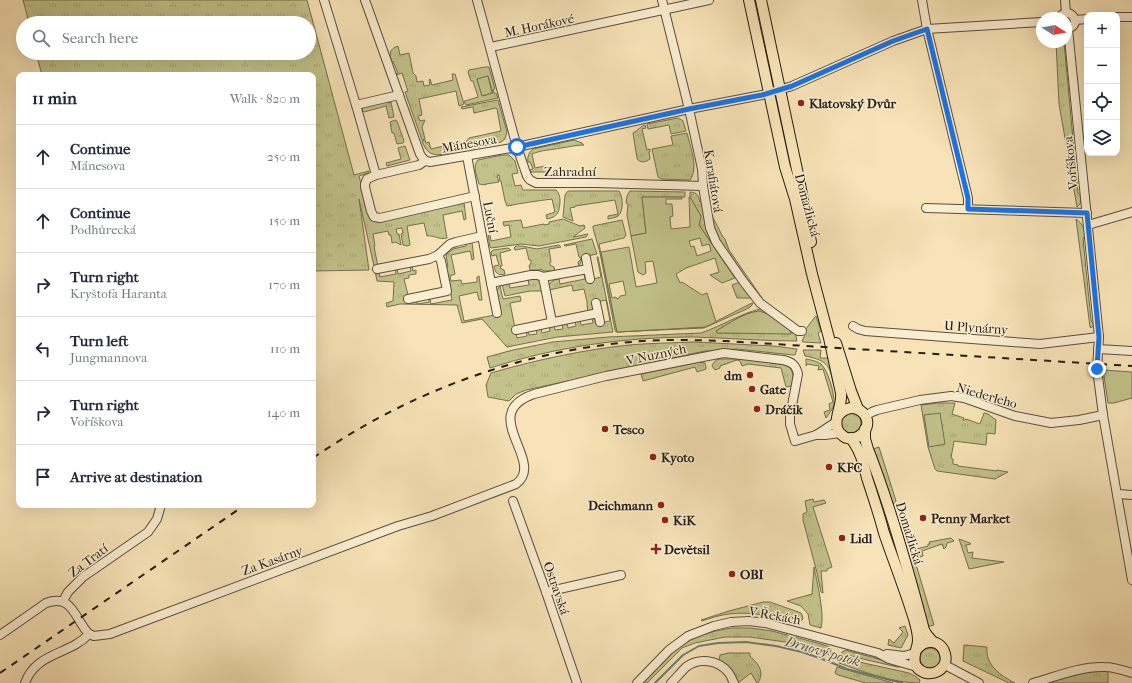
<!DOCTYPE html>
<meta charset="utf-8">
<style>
body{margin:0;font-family:"IM FELL French Canon",serif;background:#f2f2f3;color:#1f2937}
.controls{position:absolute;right:12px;top:12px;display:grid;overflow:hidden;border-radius:8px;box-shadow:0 4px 16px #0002}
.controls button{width:36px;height:36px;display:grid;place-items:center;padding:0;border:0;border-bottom:1px solid #e0e1e3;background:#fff;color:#1f2937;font:20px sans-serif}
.compass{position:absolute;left:1036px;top:12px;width:36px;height:36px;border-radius:50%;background:#fff;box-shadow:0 4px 16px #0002;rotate:101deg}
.stop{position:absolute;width:12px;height:12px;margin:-9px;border:3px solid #1a73e8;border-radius:50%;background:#fff}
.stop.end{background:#1a73e8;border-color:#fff;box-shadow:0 1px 4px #0008}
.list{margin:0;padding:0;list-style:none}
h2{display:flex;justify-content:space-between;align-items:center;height:52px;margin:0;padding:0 16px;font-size:17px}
h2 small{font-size:13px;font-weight:400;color:#747a83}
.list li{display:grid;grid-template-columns:26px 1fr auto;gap:12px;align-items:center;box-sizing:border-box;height:64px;padding:0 16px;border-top:1px solid #e0e1e3}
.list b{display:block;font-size:15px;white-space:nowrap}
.list p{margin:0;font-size:13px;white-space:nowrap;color:#747a83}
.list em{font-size:13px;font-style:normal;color:#747a83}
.icon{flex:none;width:22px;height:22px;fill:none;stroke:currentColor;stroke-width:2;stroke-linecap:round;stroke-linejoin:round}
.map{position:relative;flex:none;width:1132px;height:683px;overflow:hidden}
.search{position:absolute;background:#fff;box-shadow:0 4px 16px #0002;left:16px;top:16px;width:300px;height:44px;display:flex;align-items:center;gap:10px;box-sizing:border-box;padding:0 14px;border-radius:22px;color:#747a83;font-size:15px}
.panel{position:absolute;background:#fff;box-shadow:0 4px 16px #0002;left:16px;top:72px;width:300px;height:436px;border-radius:8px}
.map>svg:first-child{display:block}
</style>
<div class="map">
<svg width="1132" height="683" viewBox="0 0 1132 683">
<defs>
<pattern id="grass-tufts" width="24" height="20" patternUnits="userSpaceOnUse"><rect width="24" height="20" fill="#c2c28a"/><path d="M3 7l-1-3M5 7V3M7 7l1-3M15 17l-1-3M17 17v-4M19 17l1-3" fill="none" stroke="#a7a676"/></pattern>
</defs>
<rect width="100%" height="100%" fill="#f7e3b7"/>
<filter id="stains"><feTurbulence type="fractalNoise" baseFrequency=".005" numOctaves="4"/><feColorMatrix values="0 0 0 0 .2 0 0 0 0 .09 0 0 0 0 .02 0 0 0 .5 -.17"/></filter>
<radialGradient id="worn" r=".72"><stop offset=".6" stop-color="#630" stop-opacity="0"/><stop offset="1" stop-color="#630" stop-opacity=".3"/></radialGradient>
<g fill="url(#grass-tufts)" stroke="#74704f" fill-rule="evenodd">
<path d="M23,0H307L354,175L369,171L368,173L359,176L369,215L371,218L464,202L466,219L464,220L462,211L443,215L447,238C438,240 435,235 427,236L424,223L407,226L410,245L407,246L403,245L401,234L403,233L402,228L396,229L397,234H399L401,245L395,242L392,243L391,235H389L388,231L373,234L375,246H374L380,277L396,274L395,268H397L398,274L411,271L410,266L412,265L413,271L416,270V274L409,275V278L404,279L408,295L406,297L407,303L417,301V304L429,302V299H430L431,304L452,300L446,268L448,267L446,255L453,249L466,246V244L472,242L474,259L472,260L470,251L451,255L455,274L450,276L451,281L461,280L462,284L477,282V277L479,276L482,300H479L477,292L459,296L464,321L500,314L496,292L500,286L503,299L520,296L521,301L510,303L517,338L527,336L526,331L528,330L529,335L537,334L536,329L541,328L542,333L550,331L549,326L554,325L555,330L563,329L562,323H567L568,328L576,326L575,321L580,320L581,325L593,323L592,318L594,317L596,324L610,321L606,300L592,303L593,310L588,312L587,305V302L584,289L573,291L572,285L549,290V284L554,280L559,279L560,284L585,279L584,274L586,273L589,280L601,277L597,257H598L613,332L557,337L507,347L482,319L462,323L457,305L400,304L387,307L386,303L393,301L394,282L377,281L374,266L359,199L369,270L313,271V75H42L36,53H309V23H29Z"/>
<path d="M1056,42H1064L1078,193C1083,197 1082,203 1077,207L1059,104Z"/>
<path d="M398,46L400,55L409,53L413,73L416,76L417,82L423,81L424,86L430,85L429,80L430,79L432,85L453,80L452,74H455L464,104L459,106L456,91L419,99L422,115L418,116L420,121L425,120L422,127L425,139L422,140L405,92L408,91L402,73L396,75V74L398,73L393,61L392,62C389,54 389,49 398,46Z"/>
<path d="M485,67H489L495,89L493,90L494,93H496L498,98L466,105L464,101H465L478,97L473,81H471L468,72L469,70ZM488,76L493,93L482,96L477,79Z"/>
<polygon points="498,100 507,132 505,139 501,142 474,148 470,146 467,142 465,143 469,138 501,131 497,109 496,108 474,113 473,107 462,109 461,107"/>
<polygon points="387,101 388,103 391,102 394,117 389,118 386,106 364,112 362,110 363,107"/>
<polygon points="678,118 683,121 686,131 671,134 669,125 648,129 647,124"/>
<polygon points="395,120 397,121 404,141 403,143 397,144 394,133 392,133 390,122"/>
<path d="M645,125L646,128L642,129L647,150L650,149V152H649L650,159C646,162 642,163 638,160L637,158L633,133C638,131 640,126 645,125Z"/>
<path d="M687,133C690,146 699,169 690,180L661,179L658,177L652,149L673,145L671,136Z"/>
<path d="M425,140L426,143L429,142L431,149L460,142V143H458L459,149L457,151C442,154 429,161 422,141Z"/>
<path d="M574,140L582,143L584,145C576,145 569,147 561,148C551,150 541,150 532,154L535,168L545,166L546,172H531L530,170L533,169L530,162H528C527,157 529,152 533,149Z"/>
<polygon points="405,146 410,160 387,166 386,163 401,159 398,148"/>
<path d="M502,155H509L515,161L518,173L512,174L515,186L521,185L523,190H556C560,194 560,198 560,203C559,213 557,217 547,219L546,215L555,212L552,199C537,201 522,203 507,206L505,201L501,181H500L499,175L497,176L499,182L486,184V185L479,184C477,176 472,166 478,160Z"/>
<path d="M568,191H619C623,197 624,211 618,216C615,218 612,218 608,219V216L618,214L615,200L575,206V207L570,208L573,221L563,217L565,195Z"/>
<polygon points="630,191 685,192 685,197 642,197 646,233 631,236 627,215 628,204 626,203 627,196"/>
<path d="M690,192C698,193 698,195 700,202L702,201L706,228L711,240L736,277L735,278L699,225L701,216L690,197Z"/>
<polygon points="710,212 723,237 725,239 729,250 762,298 760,299 719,241 714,232"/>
<polygon points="563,219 580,226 584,225 585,228 573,237 588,234 586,237 539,246 521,244 491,248 490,247 488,235 490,235 491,241 511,237 509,225 504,226 503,222 521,220 523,228 544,224 544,225 549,224 549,222"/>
<path d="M1076,219C1082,223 1088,232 1083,239L1091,320L1094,325L1091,328L1090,327Z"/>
<polygon points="622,220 626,235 624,238 599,244 617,332 705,327 750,304 753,303 752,305 749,308 704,328 616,332 615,330 600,253 593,228 593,226"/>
<polygon points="592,239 597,254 583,257 579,266 578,262 581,259 580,257 579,257 576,244 565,246 564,245"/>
<polygon points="559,245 561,247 549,249 551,262 550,262 550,265 554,267 555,271 543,271 543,270 540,269 540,270 530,270 529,266 531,263 531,260 529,260 526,248 515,250 514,248 516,246 522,246 537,249"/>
<path d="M508,248L511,250L500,253L502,266H500L501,269L504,270L505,274C498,276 495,273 494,266L499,265L496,255L492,256L491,252L493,250Z"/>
<path d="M528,279C541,279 540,280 543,291H530L505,296L502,284L509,282L510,288L529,285Z"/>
<polygon points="740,282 751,298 737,298 732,285"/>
<path d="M760,309L766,310L791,329L792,333L795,332L797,341C763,341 728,338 694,337C625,337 555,347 490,368L487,357L513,350L553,342L608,337L701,333C721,326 740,314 760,309ZM750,312L791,333H717L716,331L738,318Z"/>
<polygon points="816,316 821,331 818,333 821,343 803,342 802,341 804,337 805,330 815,317"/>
<path d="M694,342L774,346L797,349L795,355H793L737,349L705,351L526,390L516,394L509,401L488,397L486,385L491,373C536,360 582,350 629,345C651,343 673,343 694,342Z"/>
<path d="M803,350H821L820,358H831L835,390C829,367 831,361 805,356Z"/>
<path d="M719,359H746L786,365C794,370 794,377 792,386L786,387L781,368L748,364L742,366L740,361L737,360L720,366V368L715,370L712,366C714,362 715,360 719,359Z"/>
<path d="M806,359C811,360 817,361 821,364C828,370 835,395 834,404C833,409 829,414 826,418L824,412L830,410L829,404L833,402L823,369L818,370L819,366L807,364L806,366Z"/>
<polygon points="699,362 705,363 706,367 706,369 697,372 695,367 643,381 641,374"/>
<polygon points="938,403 955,403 952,414 964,418 963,420 965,420 966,419 980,424 984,413 988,414 996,420 995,434 987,433 986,445 954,441 951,458 953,459 953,464 958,465 958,466 997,471 997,470 1008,472 995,479 937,471 935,469 928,447 921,405"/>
<circle cx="851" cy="423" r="10"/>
<polygon points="879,447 896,501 894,504 887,495 870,450"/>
<polygon points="813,499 814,502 824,500 826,503 813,507 832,567 827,569 827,571 821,571 823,593 821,592 817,573 803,520 803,514 807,512 805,501"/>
<polygon points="901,526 905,527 934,625 926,627 903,543"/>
<polygon points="951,538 954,541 947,543 946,547 944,549 942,544 922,551 923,556 920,557 918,556 916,549 928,546 928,544 930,544 929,542"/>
<polygon points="959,539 970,543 971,544 966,545 968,553 973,552 972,558 1004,562 969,569"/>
<path d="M814,567C817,582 825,615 821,628L810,625L808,614L801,606L787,601L812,594Z"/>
<path d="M763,602H770L801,613L802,615L803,619L799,622C776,617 752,611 729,614C720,615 711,618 702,621L701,620L729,611Z"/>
<polygon points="905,626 908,635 901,648 888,645 889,639 894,643 903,632 899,628"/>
<path d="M731,628H751L772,631L821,644L830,647L831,649L830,655L799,645L785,642L750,637H725L695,643L682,648L647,683H642C656,668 671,651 689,641C701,633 717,631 731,628Z"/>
<path d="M964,645L987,647C985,665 1001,676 1015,683H1009L963,661Z"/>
<circle cx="930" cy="658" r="10"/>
<polygon points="846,650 849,651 901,665 900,667 897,667 842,654 842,652"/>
<path d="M729,653H750V656C758,664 765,671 758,683H757L751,673L738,683H736L719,661L720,655Z"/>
<path d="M841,658L909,673L915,676L920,680L919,683C893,683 864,672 839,663Z"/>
<polygon points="837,667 893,683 866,683 838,675 835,673"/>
<polygon points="1098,671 1108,671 1108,683 1045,683 1072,674"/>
</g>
<g fill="#c2c28a" stroke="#74704f" fill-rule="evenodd">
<polygon points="488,76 492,93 482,96 477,79"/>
<path d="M642,197H682V199H666V204H672L673,216L670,217L671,229L690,227L689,197H690L701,216L699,225L735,278L722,283L710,275L719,272L715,258L686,268L676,274L680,283L682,282L702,295L707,293L716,322L705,327L617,332L601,252L629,247L636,287L657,283L653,261L645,262L646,273L643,275L638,272L631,236L646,233ZM700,238L702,246L709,244L711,251L697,256L694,246L691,247L689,241ZM623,281L626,295L620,296L619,298L617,299L616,297L612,298L609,284Z"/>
<path d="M759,311L768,314L790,330L791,334L717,333L716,331C730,323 743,313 759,311Z"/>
<polygon points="1103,370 1132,372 1132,398 1114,403 1108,403"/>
<polygon points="940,413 945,444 929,447 924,415"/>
</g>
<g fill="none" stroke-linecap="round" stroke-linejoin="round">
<polyline stroke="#6e7e73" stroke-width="2" points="655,683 683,655 699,646 718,643 746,642 776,646 802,652 825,660 847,669 902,683"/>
<defs>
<g id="minor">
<polyline points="324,0 356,105"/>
<path d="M365,0L420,154C423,159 425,161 430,162L517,147L689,109L762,95L792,86L893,41L927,29L1042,22"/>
<polyline points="477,0 517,147 527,176 530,180 536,183 596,183 703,186"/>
<polyline points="662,0 689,109 702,169 703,186 710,228 716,242 743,281 760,303 798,331 802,331"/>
<polyline points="922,0 927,29 968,198 968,209"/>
<polyline points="1065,0 1066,13"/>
<polyline points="1117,17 1132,17"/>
<path d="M1059,18C1069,3 1085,26 1066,29"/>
<polyline points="1075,20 1087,19"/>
<polyline points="1068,29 1099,337 1097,369 1103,415 1132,580"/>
<polyline points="491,47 709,0"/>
<polyline points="467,156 491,283 531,275 538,275 543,277 588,269"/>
<polyline points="425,161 419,165 376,175 367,179 365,184 365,187 371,211 374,217 380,218 475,196"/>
<polyline points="376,175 356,105 399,95"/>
<polyline points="926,208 1087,213"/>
<polyline points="1088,225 1132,212"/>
<polyline points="586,258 590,279"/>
<polyline points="377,269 429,259 438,255 450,244 456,242 482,236"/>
<polyline points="543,277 552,322"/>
<polyline points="491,283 497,313"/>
<polyline points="408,299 447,291 441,261 438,255"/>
<polyline points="596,303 600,322"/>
<polyline points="853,326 858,329 865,331 1040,344 1099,337"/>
<polyline points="516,330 598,313"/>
<polyline points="1098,349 1132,351"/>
<polyline points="865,416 872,412 877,410 920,400 951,396 964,398 1015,416 1051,423 1079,420 1103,415"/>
<polyline points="816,435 825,435 840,433"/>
<polyline points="1117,494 1132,495"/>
<polyline points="513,501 546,592 577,683"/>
<polyline points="546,592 621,575"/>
<polyline points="63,601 68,592 83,577 148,532 157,519 161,505"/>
<path d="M89,634L94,636L110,634L398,526L432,516L516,484C547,461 476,414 534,394L606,376L708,356L724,353L783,360C792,362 796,365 798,374L790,416V424L795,441L816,435L836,422"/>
<path d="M0,635L46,603C73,593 75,620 89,634"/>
<polyline points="887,654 904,656 915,653"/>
<polyline points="945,665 979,683"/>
<path d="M25,683C36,652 70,655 89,634"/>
<polyline points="637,683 669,650 688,636 714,626 731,622 749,621 765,623 878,653 889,659 917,667"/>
<path d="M671,683C676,678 681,672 686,667C699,657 718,660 728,672C731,675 732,680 734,683"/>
<path d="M1033,683C1055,677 1081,666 1104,667C1114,667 1123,670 1132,673"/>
</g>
<g id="major">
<path d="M749,0L785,167L795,199L812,274L829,338L841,393C843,407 829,425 842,435C845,438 849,439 853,438C858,438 861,435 864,432C876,416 852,397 838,416"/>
<polyline points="761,0 799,179 811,242"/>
<polyline points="836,343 851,391 858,409"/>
<path d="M865,429V439L868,449C891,508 908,569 924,630L927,635L933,642"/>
<path d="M851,438C854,443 857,447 859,452C863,460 865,469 867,478C873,496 879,514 884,533C894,562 905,590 914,619C916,626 918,633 918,640C918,649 911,657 916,666C926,681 950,671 945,654C941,639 925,639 917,649"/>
</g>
</defs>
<use href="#minor" stroke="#5b4e3d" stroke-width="10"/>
<use href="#major" stroke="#271d14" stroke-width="12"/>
<use href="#minor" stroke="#faedd0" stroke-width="8"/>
<use href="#major" stroke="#f7e3b7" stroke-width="10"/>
<g stroke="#271d14" stroke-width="2" stroke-dasharray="7 7" stroke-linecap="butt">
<path d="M313,458C407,393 517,352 631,342C662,339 694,340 725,341L1132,366"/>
<polyline points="0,673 245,505"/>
</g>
</g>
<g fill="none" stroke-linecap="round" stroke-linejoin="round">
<polyline stroke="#1a73e8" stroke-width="5" points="517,147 689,109 762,95 792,86 893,41 927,29 968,198 968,209 1087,213 1099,337 1097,369"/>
</g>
<g fill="#8f2418" stroke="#faedd0" stroke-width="1.5">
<circle cx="801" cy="103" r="4"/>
<circle cx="750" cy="375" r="4"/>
<circle cx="752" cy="389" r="4"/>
<circle cx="757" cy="409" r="4"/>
<circle cx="605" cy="429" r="4"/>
<circle cx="653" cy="457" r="4"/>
<circle cx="829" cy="467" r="4"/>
<circle cx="661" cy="505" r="4"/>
<circle cx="923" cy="518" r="4"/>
<circle cx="665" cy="520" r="4"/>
<circle cx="842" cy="538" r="4"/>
<path d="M654 543h4v4h4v4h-4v4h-4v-4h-4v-4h4z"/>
<circle cx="732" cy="574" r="4"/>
</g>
<g text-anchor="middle" stroke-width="3" stroke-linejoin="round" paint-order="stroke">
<g font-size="13" fill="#271d14" stroke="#faedd0">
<text transform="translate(539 25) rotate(-12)" y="5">M. Horákové</text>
<text transform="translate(469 143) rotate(-10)" y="5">Mánesova</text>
<text transform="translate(1070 163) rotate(-96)" y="5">Voříškova</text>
<text x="570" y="176">Zahradní</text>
<text transform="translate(714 181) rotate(81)" y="5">Karafiátová</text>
<text transform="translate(808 205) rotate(75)" y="5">Domažlická</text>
<text transform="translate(491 217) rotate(79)" y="5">Luční</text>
<text transform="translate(976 327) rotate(4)" y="5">U Plynárny</text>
<text transform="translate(656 354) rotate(-12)" y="5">V Nuzných</text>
<text transform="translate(987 395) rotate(16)" y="5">Niederleho</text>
<text transform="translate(910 533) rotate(73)" y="5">Domažlická</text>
<text transform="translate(88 560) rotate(-37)" y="5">Za Tratí</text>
<text transform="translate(272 560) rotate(-20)" y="5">Za Kasárny</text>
<text transform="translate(557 588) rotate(71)" y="5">Ostravská</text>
<text transform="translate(775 615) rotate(10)" y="5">V Řekách</text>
</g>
<g font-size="13" font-weight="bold" fill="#271d14" stroke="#faedd0" text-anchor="start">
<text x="809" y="108">Klatovský Dvůr</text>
<text x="742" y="380" text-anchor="end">dm</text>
<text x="760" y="394">Gate</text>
<text x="765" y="414">Dráčik</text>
<text x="613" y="434">Tesco</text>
<text x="661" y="462">Kyoto</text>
<text x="837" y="472">KFC</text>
<text x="653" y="510" text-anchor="end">Deichmann</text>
<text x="931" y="523">Penny Market</text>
<text x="673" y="525">KiK</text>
<text x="850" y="543">Lidl</text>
<text x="664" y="554">Devětsil</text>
<text x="740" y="579">OBI</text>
</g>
<g font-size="14" font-style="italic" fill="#50554b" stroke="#faedd0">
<text transform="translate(823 651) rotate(16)" y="5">Drnový potok</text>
</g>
</g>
<rect width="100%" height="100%" filter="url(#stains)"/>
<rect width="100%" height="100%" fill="url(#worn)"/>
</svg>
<div class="controls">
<button>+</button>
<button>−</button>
<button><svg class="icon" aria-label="locate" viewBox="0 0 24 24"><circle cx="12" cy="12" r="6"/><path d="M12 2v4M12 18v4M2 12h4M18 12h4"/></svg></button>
<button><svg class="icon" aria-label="layers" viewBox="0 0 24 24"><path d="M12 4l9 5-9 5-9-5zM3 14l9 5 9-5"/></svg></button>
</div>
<svg class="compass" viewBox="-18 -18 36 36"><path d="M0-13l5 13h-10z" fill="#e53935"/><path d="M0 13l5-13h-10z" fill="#747a83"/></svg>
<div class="stop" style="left:517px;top:147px"></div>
<div class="stop end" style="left:1097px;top:369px"></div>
<div class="search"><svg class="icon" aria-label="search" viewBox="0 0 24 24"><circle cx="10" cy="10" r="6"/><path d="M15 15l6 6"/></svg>Search here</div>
<section class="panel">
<h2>11 min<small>Walk · 820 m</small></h2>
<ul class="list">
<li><svg class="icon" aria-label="ahead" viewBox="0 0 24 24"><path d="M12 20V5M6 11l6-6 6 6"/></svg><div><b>Continue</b><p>Mánesova</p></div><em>250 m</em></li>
<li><svg class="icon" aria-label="ahead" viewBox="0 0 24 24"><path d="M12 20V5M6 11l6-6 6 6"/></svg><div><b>Continue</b><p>Podhůrecká</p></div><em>150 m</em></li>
<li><svg class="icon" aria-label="right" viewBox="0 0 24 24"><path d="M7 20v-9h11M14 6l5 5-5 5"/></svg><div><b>Turn right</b><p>Kryštofa Haranta</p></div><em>170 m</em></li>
<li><svg class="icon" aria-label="left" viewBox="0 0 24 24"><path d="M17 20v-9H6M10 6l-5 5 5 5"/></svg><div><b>Turn left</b><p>Jungmannova</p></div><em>110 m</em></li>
<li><svg class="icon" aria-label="right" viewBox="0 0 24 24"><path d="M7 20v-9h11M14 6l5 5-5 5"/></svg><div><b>Turn right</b><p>Voříškova</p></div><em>140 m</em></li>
<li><svg class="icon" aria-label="arrive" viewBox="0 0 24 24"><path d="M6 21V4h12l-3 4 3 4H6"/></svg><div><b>Arrive at destination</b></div></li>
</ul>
</section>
</div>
